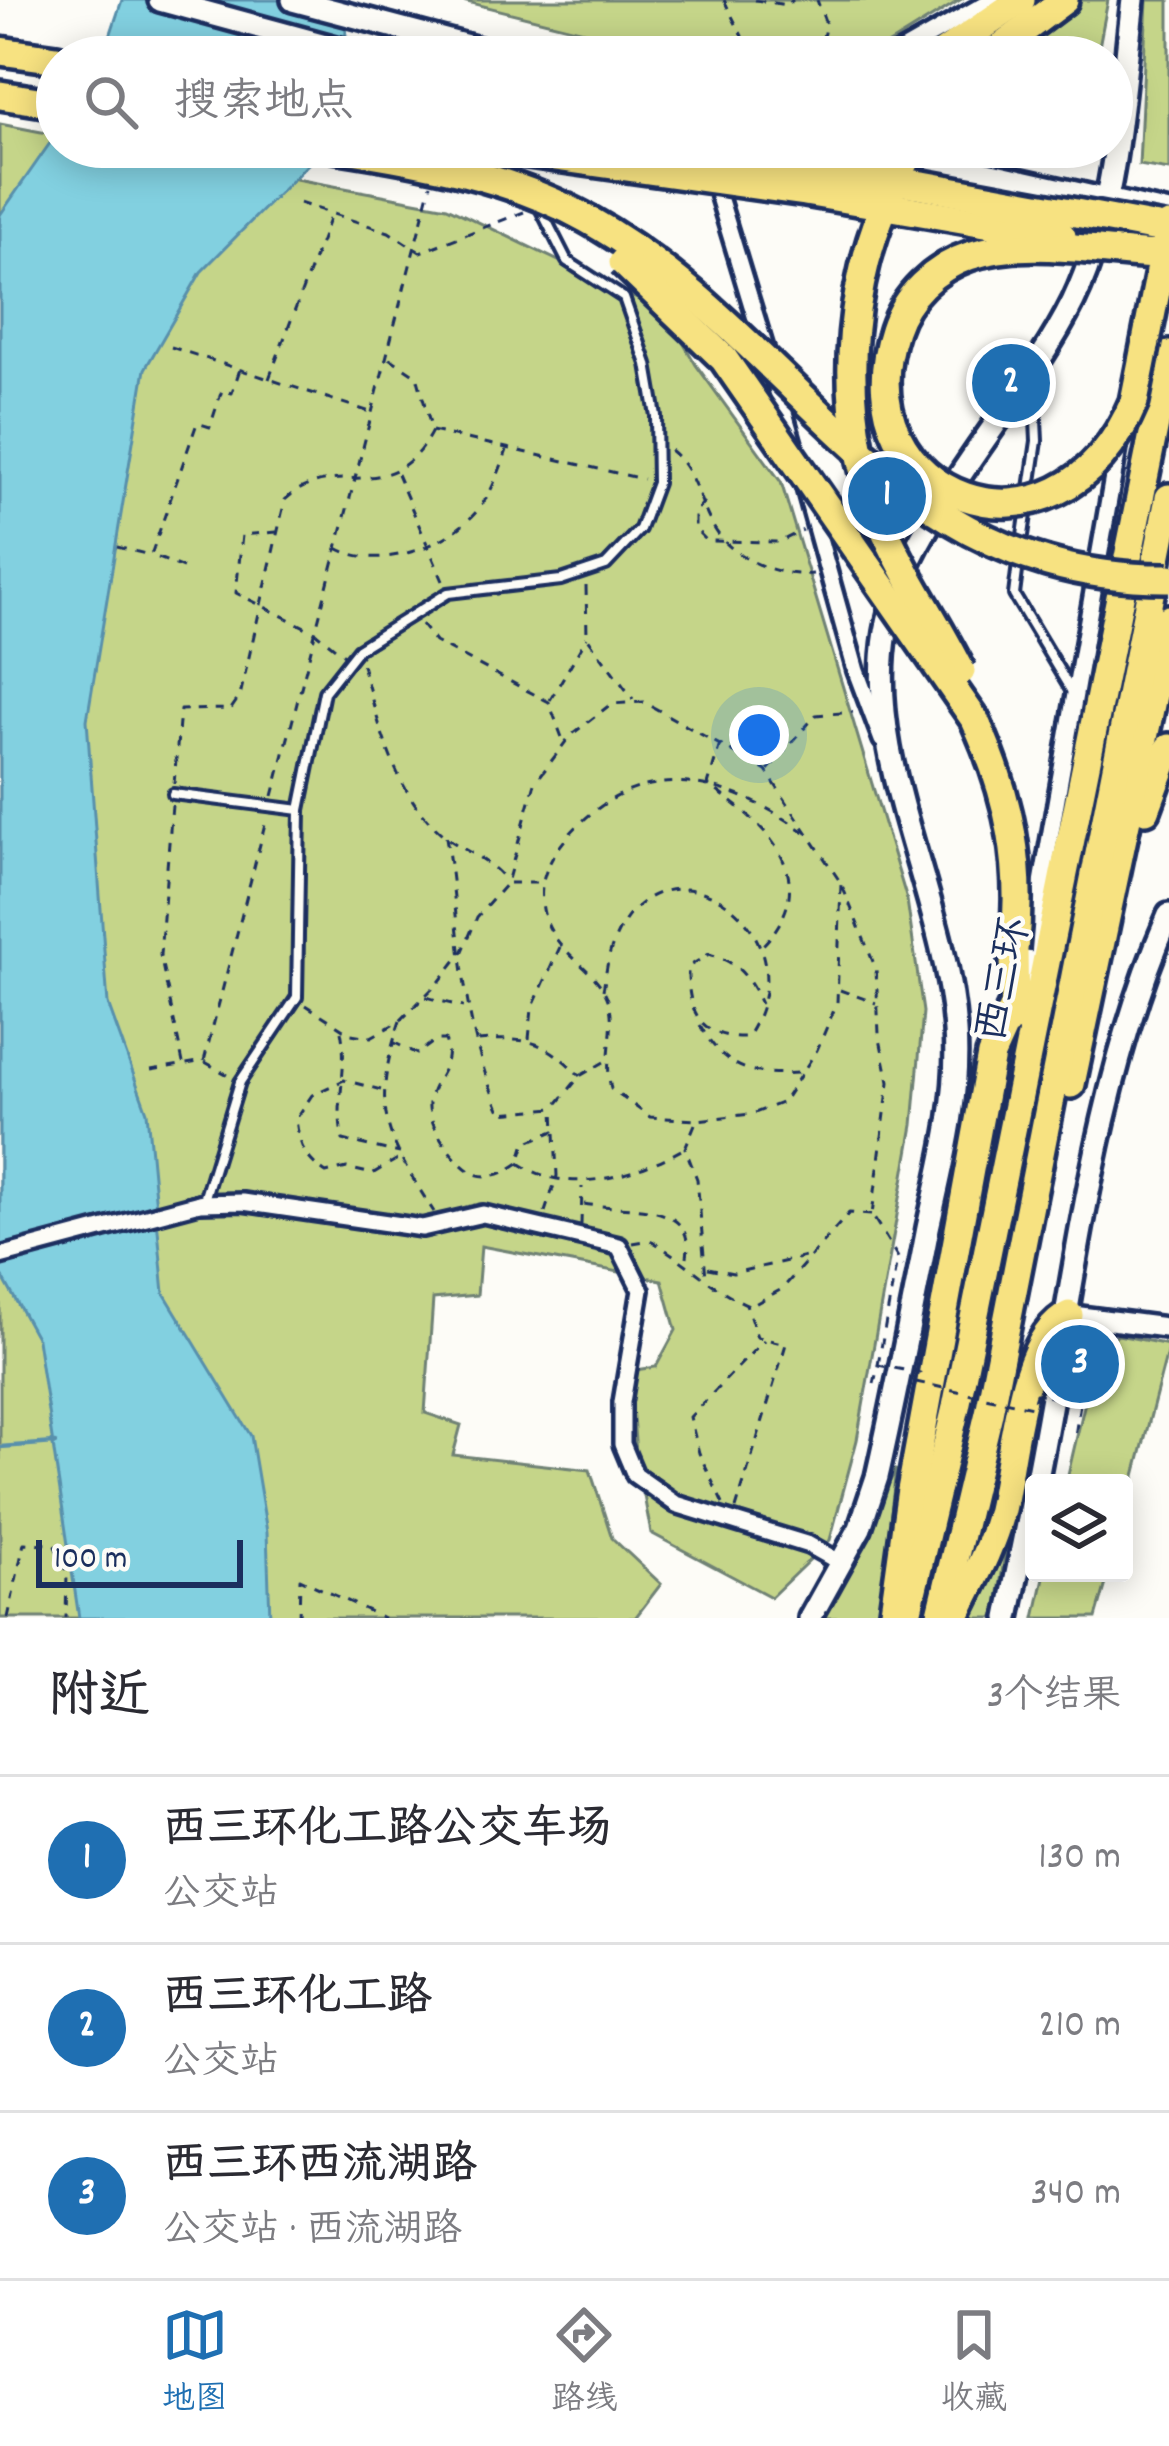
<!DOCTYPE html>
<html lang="zh">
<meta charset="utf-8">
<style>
body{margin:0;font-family:Dekko,"LXGW WenKai TC",sans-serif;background:#f7f7f7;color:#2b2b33}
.controls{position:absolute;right:36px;bottom:36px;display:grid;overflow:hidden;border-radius:12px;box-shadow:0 6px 30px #0003}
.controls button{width:108px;height:108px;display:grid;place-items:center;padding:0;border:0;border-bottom:3px solid #e1e1e2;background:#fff;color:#2b2b33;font:60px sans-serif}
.scale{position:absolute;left:36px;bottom:30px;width:207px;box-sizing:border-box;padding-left:12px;border:6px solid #1b2f5e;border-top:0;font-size:33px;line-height:42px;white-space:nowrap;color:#1b2f5e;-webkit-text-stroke:9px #fdfcf7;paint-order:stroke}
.you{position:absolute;left:759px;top:735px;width:42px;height:42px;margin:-30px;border:9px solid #fff;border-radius:50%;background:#1a73e8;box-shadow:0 0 0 18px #1a73e833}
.badge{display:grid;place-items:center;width:78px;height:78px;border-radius:50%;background:#1f6fb2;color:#fff;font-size:39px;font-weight:700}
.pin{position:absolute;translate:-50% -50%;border:6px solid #fff;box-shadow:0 3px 12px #0006}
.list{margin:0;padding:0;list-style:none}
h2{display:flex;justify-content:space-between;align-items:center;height:156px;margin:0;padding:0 48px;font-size:51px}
h2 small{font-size:39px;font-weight:400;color:#7c7c81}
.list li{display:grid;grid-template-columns:78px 1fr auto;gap:36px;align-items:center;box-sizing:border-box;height:168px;padding:0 48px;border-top:3px solid #e1e1e2}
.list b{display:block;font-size:45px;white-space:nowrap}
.list p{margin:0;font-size:39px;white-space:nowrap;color:#7c7c81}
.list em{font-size:39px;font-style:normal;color:#7c7c81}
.icon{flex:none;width:66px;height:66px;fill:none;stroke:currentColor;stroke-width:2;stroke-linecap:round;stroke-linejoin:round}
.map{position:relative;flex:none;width:1169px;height:1618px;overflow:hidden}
.search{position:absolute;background:#fff;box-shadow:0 6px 30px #0003;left:36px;right:36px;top:36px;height:132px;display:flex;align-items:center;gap:30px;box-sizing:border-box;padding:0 42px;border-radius:66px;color:#7c7c81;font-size:45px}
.sheet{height:660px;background:#fff}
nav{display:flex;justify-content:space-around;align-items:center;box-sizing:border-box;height:168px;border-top:3px solid #e1e1e2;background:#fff;font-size:33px;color:#7c7c81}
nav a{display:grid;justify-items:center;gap:6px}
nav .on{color:#1f6fb2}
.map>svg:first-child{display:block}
</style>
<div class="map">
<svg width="1169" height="1618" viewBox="0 0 1169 1618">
<rect width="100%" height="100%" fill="#fdfcf7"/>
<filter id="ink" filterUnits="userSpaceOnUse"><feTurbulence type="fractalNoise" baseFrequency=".00833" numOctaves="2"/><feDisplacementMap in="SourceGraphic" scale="24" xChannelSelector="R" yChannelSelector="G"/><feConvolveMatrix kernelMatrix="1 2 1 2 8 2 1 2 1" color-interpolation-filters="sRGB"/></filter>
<g filter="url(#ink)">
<g fill="#c5d589" stroke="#708274" stroke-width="3">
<polygon points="459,0 960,0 868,57 689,57"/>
<polygon points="1001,0 1108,0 1097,57 912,57"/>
<polygon points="1147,0 1169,0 1169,170 1139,165"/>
<polygon points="0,124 57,135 57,147 123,147 447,207 666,313 696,365 781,482 907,900 923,1012 913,1125 857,1440 830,1540 771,1597 651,1533 636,1453 629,1371 656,1367 676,1330 662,1280 481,1246 477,1295 433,1299 425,1413 461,1425 453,1455 590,1470 612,1538 661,1584 635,1618 0,1618"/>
<polygon points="1118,1335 1169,1345 1124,1518 1124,1483 1066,1483 1097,1351"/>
<polygon points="896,1469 879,1618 822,1618"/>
<polygon points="1008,1535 995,1618 967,1618"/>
<polygon points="1045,1573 1109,1573 1096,1618 1035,1618"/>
</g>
<g fill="#82d0e0" stroke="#5990ac" stroke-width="3">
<polygon points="122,0 347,0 345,57 103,57"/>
<polygon points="57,133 57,147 325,147 201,272 145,369 87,720 108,1004 147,1112 164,1293 251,1436 267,1532 270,1618 79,1618 37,1339 0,1272 0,215"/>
</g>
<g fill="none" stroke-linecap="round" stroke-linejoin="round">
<polyline stroke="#5990ac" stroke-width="4.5" points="0,1447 55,1443"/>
<defs>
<g id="service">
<polyline points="1022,542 1037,441 1034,378"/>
<polyline points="1019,556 1014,595 1072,692"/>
<polyline points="173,794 300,810"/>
<polyline points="204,1200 240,1082 297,997 300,810 324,692 358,649 448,593 561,580 606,565 640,529 657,483 656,416 647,364 624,298 567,261 538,204"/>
</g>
<g id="minor">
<polyline points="892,57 992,0"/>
<polyline points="713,177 767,355"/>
<polyline points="774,378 794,447"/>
<polyline points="805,488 856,671 882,740"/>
<polyline points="1025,980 1120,437"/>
<polyline points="199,1203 243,1202 422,1228 483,1214 619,1246 641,1290 622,1402 622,1444 635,1475 676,1504 809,1545 841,1563"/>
<polyline points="0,1256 203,1202"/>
</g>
<polyline id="tertiary" points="1069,1315 1169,1328"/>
<g id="secondary">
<polyline points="160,0 369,57"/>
<polyline points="293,0 509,57"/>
<polyline points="871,147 1169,214"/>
<path d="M1036,1483C1074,1294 1091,1093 1169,915"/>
<path d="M810,1618L860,1528L877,1477C896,1394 912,1311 928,1228C942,1164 960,1097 955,1031C946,896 864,763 886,632C904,522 1023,404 1073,302C1117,210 1121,99 1133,0"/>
<polyline points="1008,1618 1034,1490"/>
</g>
<g id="trunk">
<polyline points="0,51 57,59"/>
<polyline points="938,57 1021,0"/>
<polyline points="988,57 1064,0"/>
<polyline points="0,95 57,104"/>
<polyline points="1146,810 1169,748"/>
<polyline points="1014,950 1015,1018"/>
<polyline points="1071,1084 1169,619"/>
<polyline points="893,1618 910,1496 991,1055 1015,1002"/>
<polyline points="906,1618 956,1407 1169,355"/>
<polyline points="940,1618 989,1413 1169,498"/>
<path d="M955,1618C971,1584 990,1550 1000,1514C1013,1462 1019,1337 1069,1315"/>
</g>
</defs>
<use href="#service" stroke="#1b2f5e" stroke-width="16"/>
<use href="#minor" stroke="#1b2f5e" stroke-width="24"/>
<use href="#tertiary" stroke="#1b2f5e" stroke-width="27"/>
<use href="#secondary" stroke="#1b2f5e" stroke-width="30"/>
<use href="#trunk" stroke="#1b2f5e" stroke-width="36"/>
<g stroke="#1b2f5e" stroke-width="3" stroke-dasharray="9 9" stroke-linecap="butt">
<polyline points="724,0 746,44 822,41 826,24 817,0"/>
<polyline points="755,0 787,5 793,0"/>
<polyline points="299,203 389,232 420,252 524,212"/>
<polyline points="171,347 370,412"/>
<polyline points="269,379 331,214"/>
<polyline points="432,431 643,479"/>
<path d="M670,450C698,472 698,507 718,534C738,561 780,577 813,574"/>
<polyline points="397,474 443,581"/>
<polyline points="704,502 695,512 695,529 707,541 779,542 803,530"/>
<polyline points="277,532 242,535 236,593 315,632 344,655"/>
<polyline points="117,547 150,555"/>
<path d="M337,548C381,573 456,544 483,503C494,487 501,467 507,450"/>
<polyline points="183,568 151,555 197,423 210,427 222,390 232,393 240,369"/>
<polyline points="586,586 587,637 633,699"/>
<polyline points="421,624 435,642 549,702 564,743"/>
<path d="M362,665C380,725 392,789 440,832C462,852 488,857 506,881"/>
<polyline points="550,700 587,637"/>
<path d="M720,744L708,785C766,823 826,880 762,946"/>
<polyline points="768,770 816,715 853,712"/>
<path d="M174,784L180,710L231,709L240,696L285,500C333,455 392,509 432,431L417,376L388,357"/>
<polyline points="273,796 431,184"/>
<polyline points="172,805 160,955 183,1063"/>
<path d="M805,832C725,776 639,755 568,836C552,855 539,877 542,902C547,956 602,965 610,1007C615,1033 604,1059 611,1089L650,1117L696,1120L752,1114L783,1102L817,1050L837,1003L841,884"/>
<path d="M446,837C461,931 460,1026 501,1113L554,1108L580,1076L604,1062"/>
<polyline points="509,883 541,883"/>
<path d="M603,990C606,976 607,958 613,944C661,821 820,927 747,1037C700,1039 687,1011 688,967L709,954C738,962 749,977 761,1004"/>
<polyline points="840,990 876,1003"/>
<polyline points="426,997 463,1007"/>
<polyline points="306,1005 351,1034 371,1037 400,1021 440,981 463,951 477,917 507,883 535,783 570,736 611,704 644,702 766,771 841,883 876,969 879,1034 889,1082 872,1215 903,1266"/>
<path d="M400,1021C370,1110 385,1136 434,1212"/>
<path d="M700,1025C724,1069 751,1076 799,1073"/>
<path d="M341,1031C349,1069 334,1103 343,1140L400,1153"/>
<polyline points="529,1039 532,1009 560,947"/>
<path d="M478,1041C528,1037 545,1040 580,1076"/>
<path d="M393,1042L417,1054L436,1040H445C455,1067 432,1078 429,1103C427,1124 455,1165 475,1174C491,1180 506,1172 519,1163L525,1143L559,1129"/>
<polyline points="205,1062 228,1075"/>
<polyline points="151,1070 204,1061 267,817"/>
<path d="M381,1090L344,1080L312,1095L296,1119C299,1145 304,1158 326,1173L347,1168L372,1174L401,1157"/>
<polyline points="695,1124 685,1148 697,1179 706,1277"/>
<path d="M519,1163C569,1198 636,1175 685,1148"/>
<path d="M584,1204C619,1211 696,1198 687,1257"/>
<polyline points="545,1212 557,1176 554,1110"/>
<polyline points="581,1225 582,1187"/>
<path d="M633,1243L650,1240C687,1261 712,1290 751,1306L782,1289L849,1213L872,1215"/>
<polyline points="708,1268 733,1273 810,1256"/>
<polyline points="878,1365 897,1260"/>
<polyline points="1080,1403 1090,1346 1103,1334"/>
<polyline points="723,1504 699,1453 690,1417 764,1340"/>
<polyline points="736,1509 786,1344 757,1337 746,1304"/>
<polyline points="8,1618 24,1543 54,1544 67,1573 66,1618"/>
<polyline points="299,1618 300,1579 384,1618"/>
</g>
<use href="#service" stroke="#fdfcf7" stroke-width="8"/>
<use href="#minor" stroke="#fdfcf7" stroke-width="15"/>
<use href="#tertiary" stroke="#fdfcf7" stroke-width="18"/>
<use href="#secondary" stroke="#fdfcf7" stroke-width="21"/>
<use href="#trunk" stroke="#f7e281" stroke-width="27"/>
<defs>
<g id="trunk-bridge">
<path d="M333,147C418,160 510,176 587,219C805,341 885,580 1169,578"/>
<polyline points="485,147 805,192 1062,236"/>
<polyline points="670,147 923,185 1169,230"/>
<path d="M914,147C846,260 831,402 883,526C904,576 937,622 961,671"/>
<path d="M1159,255C1100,253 1026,236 969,256C934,268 905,296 894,330C839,496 1058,584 1134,402L1169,226"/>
<path d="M623,262L724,359L975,720C1010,797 1024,866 1014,950"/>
</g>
</defs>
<use href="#trunk-bridge" stroke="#1b2f5e" stroke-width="36" stroke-linecap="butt"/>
<polyline stroke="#1b2f5e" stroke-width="3" stroke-dasharray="9 9" stroke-linecap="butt" points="874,1384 878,1365 920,1373 916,1382 1032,1407 1036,1394 1080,1403 1075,1436"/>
<use href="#trunk-bridge" stroke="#f7e281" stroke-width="27"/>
</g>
</g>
<g text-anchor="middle" stroke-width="9" stroke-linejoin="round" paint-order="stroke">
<g font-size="42" fill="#1b2f5e" stroke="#fdfcf7">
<text transform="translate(1000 979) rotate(-78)" y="15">西三环</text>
</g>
</g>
</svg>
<div class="controls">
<button><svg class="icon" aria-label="layers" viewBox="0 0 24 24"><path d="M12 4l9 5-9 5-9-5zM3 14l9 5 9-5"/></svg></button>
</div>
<div class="scale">100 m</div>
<div class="you"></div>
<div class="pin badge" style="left:887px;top:496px">1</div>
<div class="pin badge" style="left:1011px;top:383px">2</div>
<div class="pin badge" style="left:1080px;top:1364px">3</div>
<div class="search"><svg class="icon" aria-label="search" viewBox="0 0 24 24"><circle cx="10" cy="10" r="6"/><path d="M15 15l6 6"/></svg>搜索地点</div>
</div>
<section class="sheet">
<h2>附近<small>3个结果</small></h2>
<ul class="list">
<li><span class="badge">1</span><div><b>西三环化工路公交车场</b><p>公交站</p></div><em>130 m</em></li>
<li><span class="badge">2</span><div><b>西三环化工路</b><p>公交站</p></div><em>210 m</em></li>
<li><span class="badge">3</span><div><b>西三环西流湖路</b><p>公交站 · 西流湖路</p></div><em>340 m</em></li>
</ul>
</section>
<nav>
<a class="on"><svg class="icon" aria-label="map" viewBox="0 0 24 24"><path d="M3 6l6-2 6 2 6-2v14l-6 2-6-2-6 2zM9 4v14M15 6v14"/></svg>地图</a>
<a><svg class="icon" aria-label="directions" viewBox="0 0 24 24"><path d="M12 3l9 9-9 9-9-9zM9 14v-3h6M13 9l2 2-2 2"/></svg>路线</a>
<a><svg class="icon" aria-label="saved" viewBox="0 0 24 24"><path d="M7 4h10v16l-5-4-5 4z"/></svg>收藏</a>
</nav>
